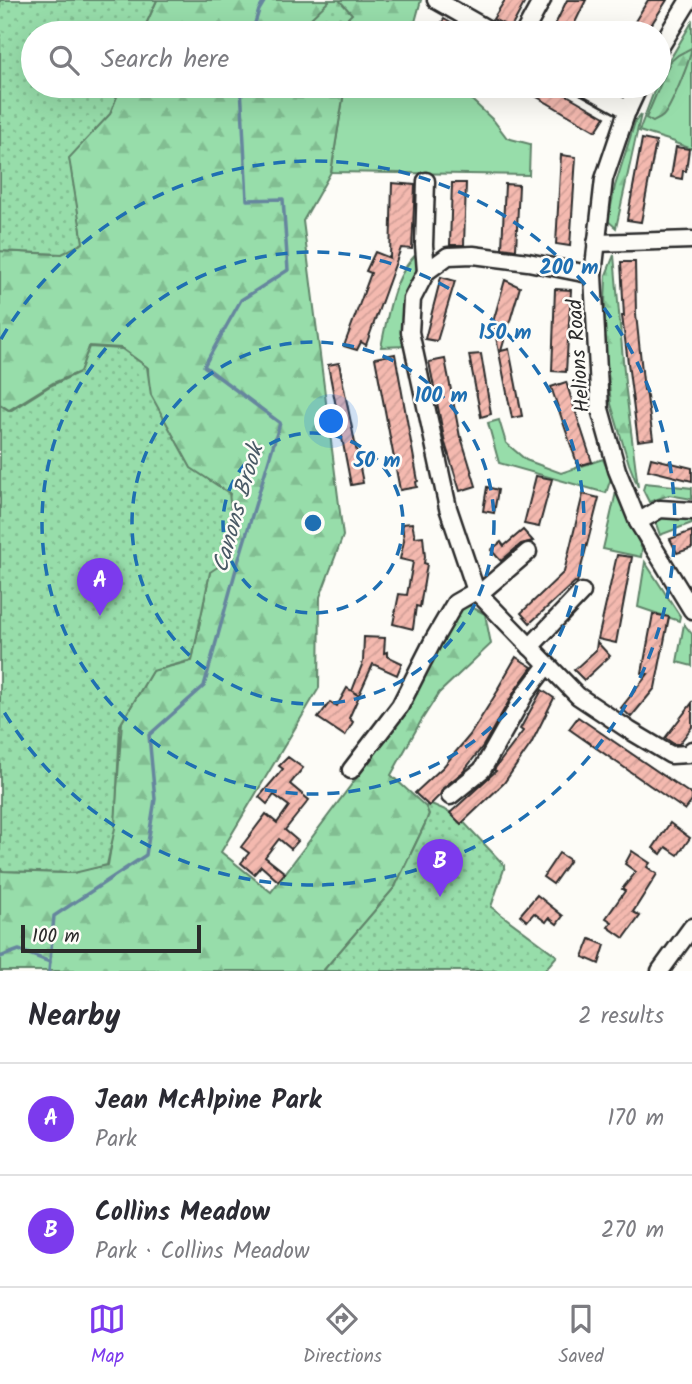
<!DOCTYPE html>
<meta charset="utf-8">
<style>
body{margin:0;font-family:Kalam,sans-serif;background:#f7f7f7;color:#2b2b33}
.scale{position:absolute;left:21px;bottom:18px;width:180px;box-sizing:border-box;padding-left:7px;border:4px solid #2b2b2b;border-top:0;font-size:19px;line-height:24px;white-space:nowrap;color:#2b2b2b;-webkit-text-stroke:5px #fdfcf7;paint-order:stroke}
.you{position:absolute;left:332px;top:422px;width:24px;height:24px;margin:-18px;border:5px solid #fff;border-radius:50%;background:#1a73e8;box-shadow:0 0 0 10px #1a73e833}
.badge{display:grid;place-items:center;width:46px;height:46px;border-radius:50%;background:#7c3aed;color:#fff;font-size:23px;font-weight:700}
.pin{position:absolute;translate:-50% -58px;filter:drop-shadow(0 2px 4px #0008)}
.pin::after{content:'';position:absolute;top:37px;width:24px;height:21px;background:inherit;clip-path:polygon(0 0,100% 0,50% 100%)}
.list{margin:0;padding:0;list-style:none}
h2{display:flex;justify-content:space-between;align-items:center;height:91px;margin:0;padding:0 28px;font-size:30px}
h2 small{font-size:23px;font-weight:400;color:#7c7c81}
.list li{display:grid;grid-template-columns:46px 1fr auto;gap:21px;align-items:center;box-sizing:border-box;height:112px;padding:0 28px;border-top:2px solid #e1e1e2}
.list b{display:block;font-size:26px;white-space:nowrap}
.list p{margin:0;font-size:23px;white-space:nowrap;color:#7c7c81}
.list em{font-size:23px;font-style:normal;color:#7c7c81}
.icon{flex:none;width:38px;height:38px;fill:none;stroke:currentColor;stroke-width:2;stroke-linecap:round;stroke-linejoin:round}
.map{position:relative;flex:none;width:692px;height:971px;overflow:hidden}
.search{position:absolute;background:#fff;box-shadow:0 7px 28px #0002;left:21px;right:21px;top:21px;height:77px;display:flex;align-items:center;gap:18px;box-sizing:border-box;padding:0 24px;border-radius:38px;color:#7c7c81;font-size:26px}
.sheet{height:315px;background:#fff}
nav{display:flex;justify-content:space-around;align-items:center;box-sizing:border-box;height:98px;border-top:2px solid #e1e1e2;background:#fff;font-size:19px;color:#7c7c81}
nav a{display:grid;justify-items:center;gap:4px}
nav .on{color:#7c3aed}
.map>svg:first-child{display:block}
</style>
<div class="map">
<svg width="692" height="971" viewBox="0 0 692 971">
<defs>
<pattern id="forest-firs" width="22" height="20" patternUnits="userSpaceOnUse" patternTransform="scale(1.75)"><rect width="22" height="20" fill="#97ddaa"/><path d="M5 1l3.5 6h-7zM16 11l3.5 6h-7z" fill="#82be92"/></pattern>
<pattern id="park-dots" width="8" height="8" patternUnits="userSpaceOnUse" patternTransform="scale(1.75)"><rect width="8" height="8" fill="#97ddaa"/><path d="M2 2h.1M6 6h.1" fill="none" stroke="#82be92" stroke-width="1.8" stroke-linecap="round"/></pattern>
<pattern id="building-hatch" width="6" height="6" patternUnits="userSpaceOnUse" patternTransform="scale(1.75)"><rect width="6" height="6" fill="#f4b9af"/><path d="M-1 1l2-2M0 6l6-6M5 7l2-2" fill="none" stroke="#d19f97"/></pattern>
</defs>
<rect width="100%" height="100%" fill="#fdfcf7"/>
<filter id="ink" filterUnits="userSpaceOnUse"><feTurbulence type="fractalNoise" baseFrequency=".0143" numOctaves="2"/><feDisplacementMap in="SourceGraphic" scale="14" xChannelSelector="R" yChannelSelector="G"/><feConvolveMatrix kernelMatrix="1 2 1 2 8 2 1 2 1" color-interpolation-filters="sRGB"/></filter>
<g filter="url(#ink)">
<g fill="#97ddaa" stroke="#61846a" stroke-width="2">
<polygon points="692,22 692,149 675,143 675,142 639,131 656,86 659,86 659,78"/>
<polygon points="345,86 457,86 494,121 507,138 530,144 529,175 331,172"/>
<path d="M421,250L408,346L381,347C388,315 393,272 421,250Z"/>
<polygon points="499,420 506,443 526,460 561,473 603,459 611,478 606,493 499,463 488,423"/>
<polygon points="616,492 642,549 641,557 603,549"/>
<polygon points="692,515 692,523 660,535 655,521 665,516"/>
<polygon points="645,562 680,616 679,621 638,607"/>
<polygon points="684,624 692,634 692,666 677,662"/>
</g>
<g fill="url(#forest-firs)" stroke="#61846a" stroke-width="2">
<polygon points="157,0 421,0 412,33 142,33"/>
<path d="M691,48C692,58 670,109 663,116C660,119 656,120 653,122L646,118L670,62L678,55Z"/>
<polygon points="121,86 345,86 331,172 303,221 343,536 320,597 319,688 221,852 271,892 390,733 436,642 466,604 485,614 491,644 439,693 421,721 391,775 426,807 429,814 425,824 395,887 323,971 0,971 0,869 2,871 68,873 108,865 114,829 122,722 152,671 192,661 210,572 230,494 191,469 165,421 149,395 148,368 121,348 90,346 80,372 53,383 9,410 0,404 0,251 55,254 83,243 68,158 110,114"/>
<polygon points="641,114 616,228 608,221 615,186 635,122"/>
<polygon points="614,255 625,383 638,487 629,464 611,404 604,335 606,275"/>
<polygon points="645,483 692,488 692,499 669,495 649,502 643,490"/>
</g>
<g fill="url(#park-dots)" stroke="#61846a" stroke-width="2">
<polygon points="0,0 157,0 142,33 33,33 33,86 121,86 110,114 69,158 83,243 62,254 0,251"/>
<polygon points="330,0 339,0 352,14 332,33 321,33 309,20"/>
<polygon points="89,347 122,349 147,367 151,395 191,468 229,493 234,538 233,557 210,572 192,660 152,671 120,725 115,828 107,865 74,873 3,871 0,868 0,405 10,411 50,386 80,372"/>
<polygon points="429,803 457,815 505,866 491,907 557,956 544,971 323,971 395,887 425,824 429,814 426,807"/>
</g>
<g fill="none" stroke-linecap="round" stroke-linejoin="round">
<g stroke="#66869e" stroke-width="3.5">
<polyline points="252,33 259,10 265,0"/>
<polyline points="0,957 19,950 50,962"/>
<polyline points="49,971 54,916 146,855 155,799 149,735 204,686 238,562 280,423 204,366 241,300 288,270 283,199 247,200 241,86"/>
</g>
</g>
<g fill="url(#building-hatch)" stroke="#2b2b2b" stroke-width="2">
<polygon points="505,0 526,0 511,28 493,19"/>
<polygon points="567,0 586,0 570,33 551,33"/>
<polygon points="648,0 667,0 646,33 628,33"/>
<polygon points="444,19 468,33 435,33"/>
<polygon points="518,86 551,86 605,117 596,131"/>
<polygon points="642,139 656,142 641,222 627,220"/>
<polygon points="676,147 689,149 686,171 683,171 682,179 671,177"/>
<polygon points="561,155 576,157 570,246 556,244"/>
<polygon points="392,183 415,185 412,249 401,248 366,345 361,342 357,350 344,346 371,273 366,271 375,252 390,258"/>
<polygon points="452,183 466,183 464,245 450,245"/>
<polygon points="505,184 519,185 516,250 502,248"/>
<polygon points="621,262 635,262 636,314 644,390 646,390 653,439 638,441 622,316 624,316"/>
<polygon points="441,277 455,281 437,341 425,339"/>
<polygon points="505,280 520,287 501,351 509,349 522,416 512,418 493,322"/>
<polygon points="555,289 571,290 566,372 552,371"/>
<polygon points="395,354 418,481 416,482 417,487 400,490 375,358"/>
<polygon points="481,354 491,414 481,417 469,355"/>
<polygon points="445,359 460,437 461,437 476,486 460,491 445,443 429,362"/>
<polygon points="339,363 363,483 351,485 328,365"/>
<polygon points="566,382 592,462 578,466 551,387"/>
<polygon points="651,458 692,468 692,481 648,470"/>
<polygon points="536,476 552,479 539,527 524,524"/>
<polygon points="487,487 498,490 494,513 483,511"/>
<polygon points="583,494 599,498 577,583 575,582 530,623 521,613 564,572"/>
<polygon points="412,523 415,537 423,536 425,557 424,563 427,564 420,607 416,606 413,629 393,624 399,594 407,595 413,562 400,559 404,541 402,524"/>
<polygon points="523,530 533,541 521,544 501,561 491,550 501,542 504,546"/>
<polygon points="692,531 692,548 677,553 670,539"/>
<polygon points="617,555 632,557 616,643 598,639"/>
<polygon points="653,614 669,617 655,688 631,717 621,708 648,674 642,673"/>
<polygon points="364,637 385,638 384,653 387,652 387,656 402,663 397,675 373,664 359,695 353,692 359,696 349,718 353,722 345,736 318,718 330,702 337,706 347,688 352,691 363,662"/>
<polygon points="597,642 610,656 584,680 574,670 596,650"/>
<polygon points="516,657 532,667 516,689 483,746 463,772 443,788 440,795 429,806 415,793 443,767 470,735 499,689 498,688"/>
<polygon points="542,690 554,698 531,744 504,783 461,824 450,813 496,771 494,770 496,767 523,731 520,729"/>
<polygon points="692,703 692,727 679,744 674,744 665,738"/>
<polygon points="578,717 692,795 692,801 685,810 569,729"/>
<polygon points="288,757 303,768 290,784 309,800 285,830 298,841 291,849 279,839 265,857 285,873 278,881 261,866 254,874 241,863 249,853 241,847 266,814 277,823 289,806 274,795 267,804 259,797 283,769 279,766"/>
<polygon points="670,823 690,838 678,855 666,847 661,854 653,848"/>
<polygon points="632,851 650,863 647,867 657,874 633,912 640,916 624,938 608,927 612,922 606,918 625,891 622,889 636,872 625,864"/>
<polygon points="559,853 570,860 553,884 543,877"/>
<polygon points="537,895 563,916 557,924 549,918 546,922 534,913 527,921 520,915"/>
<polygon points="590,939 605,945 599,964 583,957"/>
</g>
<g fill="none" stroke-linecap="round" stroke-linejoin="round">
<defs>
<g id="minor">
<polyline points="436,0 494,33"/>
<polyline points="524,33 542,0"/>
<polyline points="659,49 689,0"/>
<polyline points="585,86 628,110"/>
<polyline points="639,86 626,114 604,179 593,275 600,409 617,470 638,522 692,610"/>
<polyline points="596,243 692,240"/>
<polyline points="426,272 424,245 426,181"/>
<polyline points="593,275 528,262 473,255 448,256 426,272 412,299 410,332 448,508 476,591 578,696 629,730 671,755 688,754 692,750"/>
<polyline points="638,522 660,509 692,511"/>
<polyline points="479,594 528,552"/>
<polyline points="530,647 582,592"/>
<polyline points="351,770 400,706 434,639 455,603 476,591"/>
<polyline points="450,796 482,770 525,694 547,665"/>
<polyline points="660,971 692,927"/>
</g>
</defs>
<use href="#minor" stroke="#2b2b2b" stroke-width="21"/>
<use href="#minor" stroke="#fdfcf7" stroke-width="16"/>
</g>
</g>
<g fill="none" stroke="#1f6fb2" stroke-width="3.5" stroke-dasharray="12 9">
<circle cx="313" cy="523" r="90"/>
<circle cx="313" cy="523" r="181"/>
<circle cx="313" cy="523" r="271"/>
<path d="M1 339A362 362 0 1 1 1 707"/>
</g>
<g text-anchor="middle" stroke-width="5" stroke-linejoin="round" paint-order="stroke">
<g font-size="21" fill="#2b2b2b" stroke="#fdfcf7">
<text transform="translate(578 356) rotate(-94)" y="7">Helions Road</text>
</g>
<g font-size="23" font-style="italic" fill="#495965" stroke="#fdfcf7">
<text transform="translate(237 508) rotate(-74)" y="8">Canons Brook</text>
</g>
</g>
<circle cx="313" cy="523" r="10" fill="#1f6fb2" stroke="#fdfcf7" stroke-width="3.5"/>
<g font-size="21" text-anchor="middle" font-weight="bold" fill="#1f6fb2" stroke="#fdfcf7" stroke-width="5" stroke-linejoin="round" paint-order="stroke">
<text x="569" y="274">200 m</text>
<text x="505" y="339">150 m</text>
<text x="441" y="402">100 m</text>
<text x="377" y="467">50 m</text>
</g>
</svg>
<div class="scale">100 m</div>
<div class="you"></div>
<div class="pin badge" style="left:100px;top:616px">A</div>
<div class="pin badge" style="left:440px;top:897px">B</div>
<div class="search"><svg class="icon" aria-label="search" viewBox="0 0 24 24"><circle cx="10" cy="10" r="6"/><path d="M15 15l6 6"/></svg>Search here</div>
</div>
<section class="sheet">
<h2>Nearby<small>2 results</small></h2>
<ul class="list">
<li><span class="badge">A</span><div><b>Jean McAlpine Park</b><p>Park</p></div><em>170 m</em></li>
<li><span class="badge">B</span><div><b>Collins Meadow</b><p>Park · Collins Meadow</p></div><em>270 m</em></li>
</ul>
</section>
<nav>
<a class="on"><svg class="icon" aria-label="map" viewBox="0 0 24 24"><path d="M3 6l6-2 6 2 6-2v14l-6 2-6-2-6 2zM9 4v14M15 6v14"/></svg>Map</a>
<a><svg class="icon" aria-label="directions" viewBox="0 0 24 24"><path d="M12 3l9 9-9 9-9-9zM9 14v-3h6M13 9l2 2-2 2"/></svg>Directions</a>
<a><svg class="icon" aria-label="saved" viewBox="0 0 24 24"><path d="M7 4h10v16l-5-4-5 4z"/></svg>Saved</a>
</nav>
